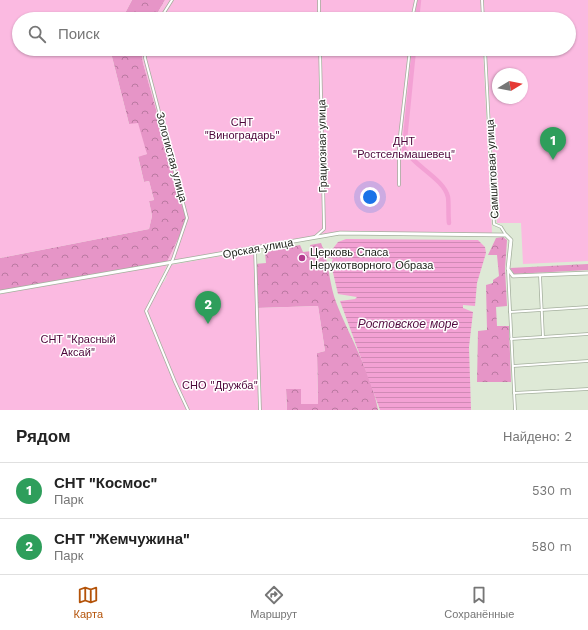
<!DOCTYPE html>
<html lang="ru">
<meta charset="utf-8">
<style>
body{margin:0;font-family:"Work Sans",sans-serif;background:#f2f2f2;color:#222}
.compass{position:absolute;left:492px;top:68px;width:36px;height:36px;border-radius:50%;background:#fff;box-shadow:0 1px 3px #0004;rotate:80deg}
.you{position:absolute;left:370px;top:197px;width:14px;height:14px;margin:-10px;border:3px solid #fff;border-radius:50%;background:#1a73e8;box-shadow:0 0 0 6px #1a73e833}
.badge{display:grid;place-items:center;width:26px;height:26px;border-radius:50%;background:#b45309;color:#fff;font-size:13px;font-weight:700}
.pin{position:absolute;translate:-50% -33px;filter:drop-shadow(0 1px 2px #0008)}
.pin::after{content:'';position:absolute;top:21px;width:14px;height:12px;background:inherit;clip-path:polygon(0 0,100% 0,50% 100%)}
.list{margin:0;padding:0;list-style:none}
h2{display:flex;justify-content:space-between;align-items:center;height:52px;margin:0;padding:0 16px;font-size:17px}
h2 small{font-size:13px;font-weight:400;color:#767676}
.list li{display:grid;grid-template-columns:26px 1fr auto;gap:12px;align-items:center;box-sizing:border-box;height:56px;padding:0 16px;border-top:1px solid #e0e0e0}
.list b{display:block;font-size:15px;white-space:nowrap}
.list p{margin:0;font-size:13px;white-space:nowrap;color:#767676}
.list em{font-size:13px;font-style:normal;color:#767676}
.icon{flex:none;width:22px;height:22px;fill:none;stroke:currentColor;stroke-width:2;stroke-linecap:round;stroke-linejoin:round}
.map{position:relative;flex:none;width:588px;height:410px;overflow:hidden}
.search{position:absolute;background:#fff;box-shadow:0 1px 3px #0004;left:12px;right:12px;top:12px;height:44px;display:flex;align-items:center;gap:10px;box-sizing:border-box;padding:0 14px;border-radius:22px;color:#767676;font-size:15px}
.sheet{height:164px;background:#fff}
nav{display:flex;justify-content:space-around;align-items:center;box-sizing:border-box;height:56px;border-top:1px solid #e0e0e0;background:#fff;font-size:11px;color:#767676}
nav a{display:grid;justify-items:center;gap:2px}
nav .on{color:#b45309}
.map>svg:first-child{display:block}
</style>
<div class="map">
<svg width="588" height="410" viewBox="0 0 588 410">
<defs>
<pattern id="forest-crowns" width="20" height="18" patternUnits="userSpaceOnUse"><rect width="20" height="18" fill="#e695c7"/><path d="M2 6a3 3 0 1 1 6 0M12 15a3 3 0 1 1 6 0" fill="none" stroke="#ba79a1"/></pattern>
<pattern id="water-rules" width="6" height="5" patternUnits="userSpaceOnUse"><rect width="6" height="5" fill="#f3a1d4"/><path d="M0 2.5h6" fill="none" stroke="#d08ab6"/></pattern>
</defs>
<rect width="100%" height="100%" fill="#dee9d6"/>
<g fill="url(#forest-crowns)">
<polygon points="132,0 165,0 154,19 122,19"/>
<polygon points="110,49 141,49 143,63 186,216 183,229 167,262 0,292 0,258 149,229 152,216 149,201 154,200 149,181 144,182 138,156 147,154 129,124"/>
<polygon points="503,237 507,240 505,269 507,306 496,307 497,326 509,326 511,382 477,382 478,331 487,330 486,285 493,283 493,280 499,276 497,255 488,255 496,238"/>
<path d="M321,243C329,262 329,283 336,302C349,336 372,374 378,410H287L286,389H301V404L318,403L317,353L325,351L318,306L257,308L255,264L266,263L265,252L300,245L303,252L312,251L310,245Z"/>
<polygon points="588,264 588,270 514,274 510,268"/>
</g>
<g fill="#fbbae1" fill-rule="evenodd">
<polygon points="0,0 132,0 122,19 19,19 19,49 110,49 129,124 138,123 147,154 138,157 144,182 149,181 154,200 149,201 152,216 149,229 0,258"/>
<polygon points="165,0 481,0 482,19 154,19"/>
<path d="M483,0H588V261L523,264L521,223H497L486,49H569V19H485ZM498,74H522V98H498Z"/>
<polygon points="141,49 483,49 492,233 344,232 167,262 183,229 186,216 143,63"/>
<polygon points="255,250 257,308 318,306 325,351 317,353 318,404 301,404 301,389 286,389 287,410 0,410 0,294 168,263 160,281 164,282 167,276 165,276 171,265"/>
</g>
<polygon fill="url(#water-rules)" points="346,239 478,240 485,247 486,253 477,283 475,306 463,305 463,308 473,312 469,347 471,410 380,410 340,301 355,299 357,297 338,294 331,264 333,259 325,257 322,253 322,247 327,252 331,251 338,242"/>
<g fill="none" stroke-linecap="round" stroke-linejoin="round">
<g stroke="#f3a1d4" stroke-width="4.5">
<polyline points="417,19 419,0"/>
<path d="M414,49L404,149C414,166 444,179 448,197C449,205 448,214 449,223"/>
</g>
<defs>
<g id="minor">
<polyline points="319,0 319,19"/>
<polyline points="482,0 483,19"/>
<polyline points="160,19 172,0"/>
<polyline points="412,19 416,0"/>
<polyline points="145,49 145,58 187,218 173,259 146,311 175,382 188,410"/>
<polyline points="485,49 494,224 501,227 506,235"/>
<polyline points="399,185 399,144 410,49"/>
<polyline points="315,237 324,229 324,226 320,49"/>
<polyline points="255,249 260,410"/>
<polyline points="508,270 515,410"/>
<polyline points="540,275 543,337"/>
<polyline points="510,312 588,307"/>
<polyline points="511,339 588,334"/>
<polyline points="513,366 588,361"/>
<polyline points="514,393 588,389"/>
</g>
<polyline id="secondary" points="0,292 340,233 506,235 511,240 508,269 513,276 588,273"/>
</defs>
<use href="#minor" stroke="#a4af9d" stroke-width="3.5"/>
<use href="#secondary" stroke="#a4af9d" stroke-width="4.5"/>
<use href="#minor" stroke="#fff" stroke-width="2"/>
<use href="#secondary" stroke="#fff" stroke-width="3"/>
</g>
<circle fill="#b43b8f" stroke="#fff" stroke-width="1.5" cx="302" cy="258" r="4"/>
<g text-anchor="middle" stroke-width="3" stroke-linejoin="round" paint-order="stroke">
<g font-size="11" fill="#4d053a" stroke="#fff">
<text x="242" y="126">СНТ<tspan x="242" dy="13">"Виноградарь"</tspan></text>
<text x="404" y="145">ДНТ<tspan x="404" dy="13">"Ростсельмашевец"</tspan></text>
<text x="78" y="343">СНТ "Красный<tspan x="78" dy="13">Аксай"</tspan></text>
<text x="220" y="389">СНО "Дружба"</text>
</g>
<g font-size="11" fill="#22261f" stroke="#fff">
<text transform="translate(322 146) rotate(-91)" y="4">Грациозная улица</text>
<text transform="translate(172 157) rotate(75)" y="4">Золотистая улица</text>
<text transform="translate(492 169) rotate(-93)" y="4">Самшитовая улица</text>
<text transform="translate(258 248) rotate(-10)" y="4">Орская улица</text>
</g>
<g font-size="11" fill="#22261f" stroke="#fff" text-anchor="start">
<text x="310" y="256">Церковь Спаса<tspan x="310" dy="13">Нерукотворного Образа</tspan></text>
</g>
<g font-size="12" font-style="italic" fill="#540d40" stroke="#fff">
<text x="408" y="328">Ростовское море</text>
</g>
</g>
</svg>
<svg class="compass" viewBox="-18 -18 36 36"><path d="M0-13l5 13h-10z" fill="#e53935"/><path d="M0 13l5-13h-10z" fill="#767676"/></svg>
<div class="you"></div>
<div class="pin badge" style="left:553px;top:160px;background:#2e9e5b">1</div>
<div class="pin badge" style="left:208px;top:324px;background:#2e9e5b">2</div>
<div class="search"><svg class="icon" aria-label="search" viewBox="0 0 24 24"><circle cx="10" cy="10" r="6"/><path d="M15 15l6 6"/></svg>Поиск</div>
</div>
<section class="sheet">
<h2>Рядом<small>Найдено: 2</small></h2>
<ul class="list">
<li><span class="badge" style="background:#2e9e5b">1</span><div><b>СНТ &quot;Космос&quot;</b><p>Парк</p></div><em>530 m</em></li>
<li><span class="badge" style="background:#2e9e5b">2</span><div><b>СНТ &quot;Жемчужина&quot;</b><p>Парк</p></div><em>580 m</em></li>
</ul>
</section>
<nav>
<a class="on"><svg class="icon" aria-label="map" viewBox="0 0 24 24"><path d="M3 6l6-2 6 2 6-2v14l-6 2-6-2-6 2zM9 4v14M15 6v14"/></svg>Карта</a>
<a><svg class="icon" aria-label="directions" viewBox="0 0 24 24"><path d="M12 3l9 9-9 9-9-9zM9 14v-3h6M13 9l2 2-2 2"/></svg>Маршрут</a>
<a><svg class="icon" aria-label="saved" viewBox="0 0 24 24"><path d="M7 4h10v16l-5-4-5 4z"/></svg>Сохранённые</a>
</nav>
